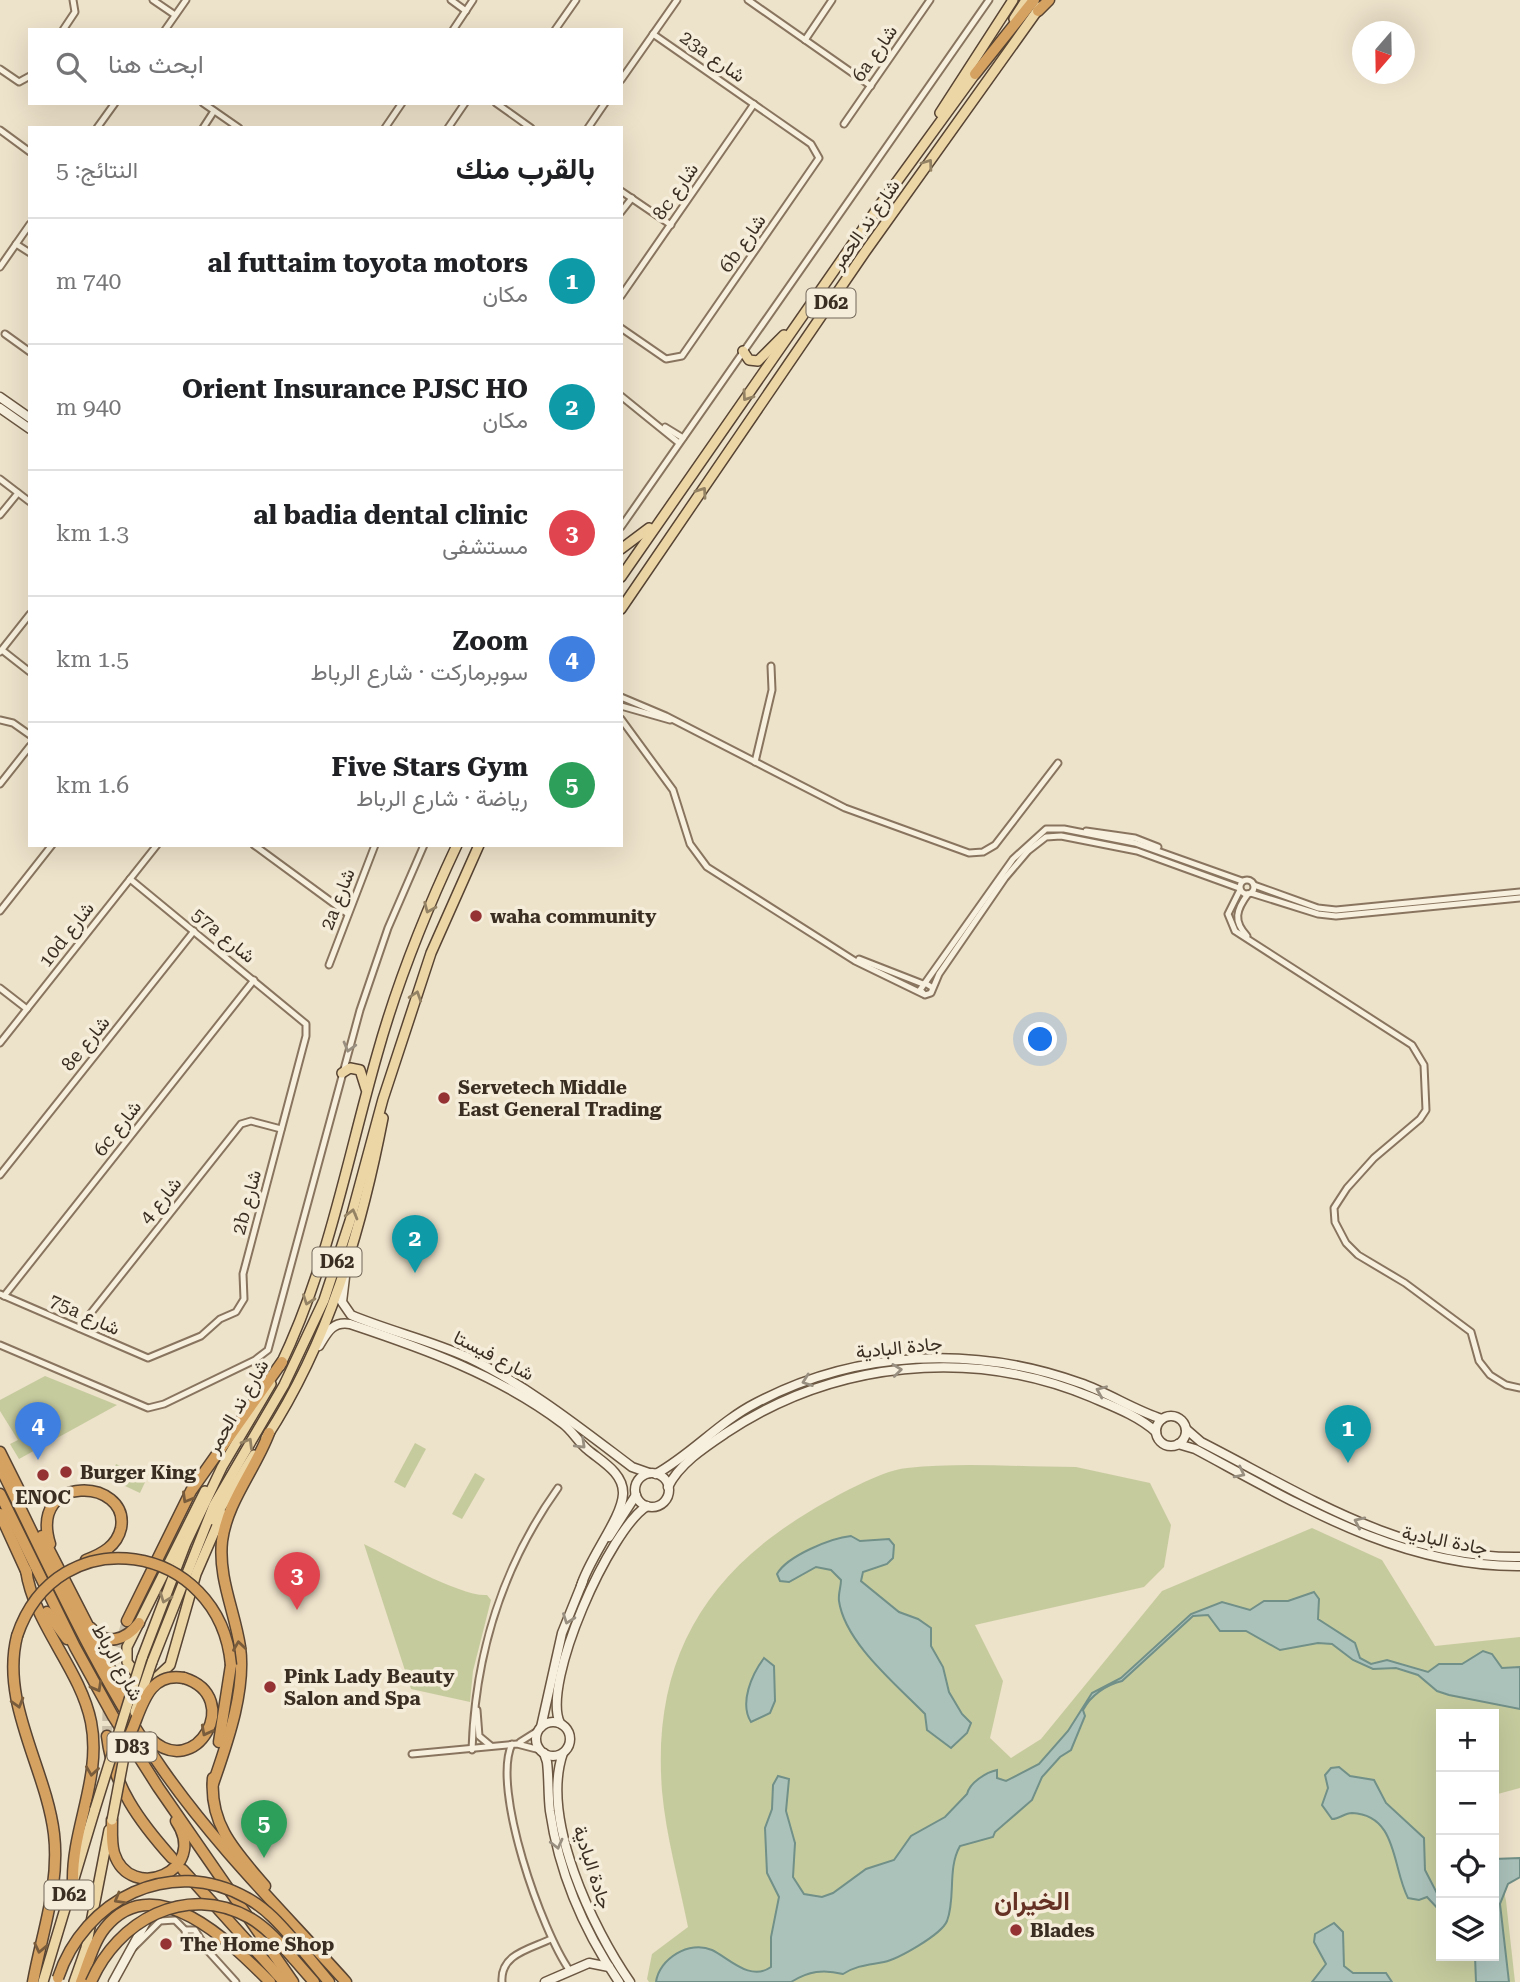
<!DOCTYPE html>
<html lang="ar">
<meta charset="utf-8">
<style>
body{margin:0;font-family:"Roboto Serif",Vazirmatn,serif;background:#f6f6f6;color:#202124;direction:rtl}
.controls{position:absolute;right:21px;bottom:21px;display:grid;overflow:hidden;border-radius:0px;box-shadow:0 7px 28px #0002}
.controls button{width:63px;height:63px;display:grid;place-items:center;padding:0;border:0;border-bottom:2px solid #e0e0e0;background:#fff;color:#202124;font:35px sans-serif}
.compass{position:absolute;left:1352px;top:21px;width:63px;height:63px;border-radius:50%;background:#fff;box-shadow:0 7px 28px #0002;rotate:200deg}
.you{position:absolute;left:1041px;top:1040px;width:24px;height:24px;margin:-18px;border:5px solid #fff;border-radius:50%;background:#1a73e8;box-shadow:0 0 0 10px #1a73e833}
.badge{display:grid;place-items:center;width:46px;height:46px;border-radius:50%;background:#0f766e;color:#fff;font-size:23px;font-weight:700}
.pin{position:absolute;translate:-50% -58px;filter:drop-shadow(0 2px 4px #0008)}
.pin::after{content:'';position:absolute;top:37px;width:24px;height:21px;background:inherit;clip-path:polygon(0 0,100% 0,50% 100%)}
.list{margin:0;padding:0;list-style:none}
h2{display:flex;justify-content:space-between;align-items:center;height:91px;margin:0;padding:0 28px;font-size:30px}
h2 small{font-size:23px;font-weight:400;color:#757577}
.list li{display:grid;grid-template-columns:46px 1fr auto;gap:21px;align-items:center;box-sizing:border-box;height:126px;padding:0 28px;border-top:2px solid #e0e0e0}
.list b{display:block;font-size:26px;white-space:nowrap}
.list p{margin:0;font-size:23px;white-space:nowrap;color:#757577}
.list em{font-size:23px;font-style:normal;color:#757577}
.icon{flex:none;width:38px;height:38px;fill:none;stroke:currentColor;stroke-width:2;stroke-linecap:round;stroke-linejoin:round}
.map{position:relative;flex:none;width:1520px;height:1982px;overflow:hidden;direction:ltr}
.search{position:absolute;background:#fff;box-shadow:0 7px 28px #0002;left:28px;top:28px;width:595px;height:77px;display:flex;align-items:center;gap:18px;box-sizing:border-box;padding:0 24px;border-radius:0px;color:#757577;font-size:26px}
.panel{position:absolute;background:#fff;box-shadow:0 7px 28px #0002;left:28px;top:126px;width:595px;height:721px;border-radius:0px;direction:rtl}
.map>svg:first-child{display:block}
</style>
<div class="map">
<svg width="1520" height="1982" viewBox="0 0 1520 1982">
<rect width="100%" height="100%" fill="#ede2ca"/>
<g fill="#c6cb9e">
<polygon points="45,1376 117,1405 19,1459 10,1444 18,1440 0,1411 0,1400"/>
<polygon points="415,1443 426,1449 405,1488 394,1482"/>
<polygon points="116,1464 147,1478 140,1493 110,1479"/>
<path d="M1076,1467L1150,1483L1171,1525L1164,1567L1144,1587L975,1625L1003,1681L990,1738L1011,1758L1041,1739L1162,1591L1312,1528L1382,1560L1435,1646L1520,1637V1788L1494,1795V1714H1441V1956H1494V1842L1506,1901L1515,1982H649L647,1979L652,1954L688,1927C679,1882 666,1836 662,1791C653,1674 694,1587 793,1522C817,1506 879,1470 907,1468C961,1462 1021,1467 1076,1467Z"/>
<polygon points="475,1473 485,1479 462,1519 452,1514"/>
<path d="M364,1544C391,1557 461,1597 487,1595L491,1600L473,1671L470,1702L411,1689Z"/>
</g>
<g fill="#abc2bb" stroke="#719088" stroke-width="2">
<path d="M851,1536L860,1541L889,1539L894,1545L893,1558L887,1564L863,1572L861,1581L899,1612L918,1619L931,1628V1646L943,1667L949,1692L962,1714L971,1723L967,1733L951,1748L927,1730L925,1714C897,1685 845,1643 839,1601C838,1594 841,1587 841,1580L831,1570L816,1567L789,1582L780,1581L777,1574C787,1556 831,1538 851,1536Z"/>
<path d="M1314,1592L1319,1599L1318,1619L1355,1643L1360,1658L1371,1664L1387,1660L1428,1672L1439,1664H1462L1483,1651L1492,1654L1502,1668L1520,1667V1709L1449,1695L1437,1691L1418,1675L1396,1668L1373,1669L1353,1660L1332,1644L1318,1643L1280,1650L1246,1631H1220L1208,1615L1193,1616L1122,1681C1106,1685 1091,1695 1083,1710L1085,1716L1071,1750L1060,1757L1042,1777L1032,1800L995,1832L993,1837L960,1846C947,1869 956,1898 947,1921C941,1935 898,1959 884,1962C869,1965 857,1965 843,1974C823,1969 809,1971 791,1982H656C659,1959 689,1940 712,1950C729,1958 750,1982 771,1967V1937L779,1897L767,1873L765,1828L772,1809L773,1785L778,1776L789,1779L786,1811L795,1843L793,1877L804,1894L822,1897L833,1893L866,1869L894,1860L911,1836L945,1817L967,1794C970,1782 987,1772 997,1770V1778L1006,1781L1039,1764L1068,1731L1092,1693L1121,1678L1191,1614L1222,1602L1250,1610L1264,1601H1288Z"/>
<path d="M764,1658L774,1666L775,1701L770,1713L751,1722C739,1703 752,1674 764,1658Z"/>
<path d="M1339,1767L1350,1776L1374,1780L1386,1803L1424,1838L1425,1870L1441,1901V1912L1427,1897L1419,1900L1408,1898C1392,1868 1398,1815 1352,1813C1344,1813 1340,1819 1332,1819L1322,1805L1328,1788L1325,1775L1331,1768Z"/>
<polygon points="1520,1858 1520,1877 1508,1884 1500,1904 1509,1982 1476,1982 1475,1956 1494,1956 1494,1859"/>
<polygon points="1334,1923 1343,1932 1344,1966 1353,1973 1386,1973 1392,1982 1312,1982 1326,1964 1314,1942 1315,1934"/>
</g>
<g fill="none" stroke-linecap="round" stroke-linejoin="round">
<polyline stroke="#c9bea8" stroke-width="10" stroke-dasharray="10 5" stroke-linecap="butt" points="107,1736 108,1684 127,1621"/>
<defs>
<g id="street">
<polyline points="153,0 175,15"/>
<polyline points="451,0 466,11"/>
<polyline points="748,0 871,86"/>
<polyline points="63,30 75,12 73,0"/>
<polyline points="165,30 186,0"/>
<polyline points="453,30 473,0"/>
<polyline points="555,30 576,0"/>
<polyline points="805,40 832,0"/>
<polyline points="0,69 19,82 30,76"/>
<polyline points="621,80 677,0"/>
<polyline points="203,103 239,128"/>
<polyline points="496,103 531,128"/>
<polyline points="844,124 930,0"/>
<polyline points="97,128 115,103"/>
<polyline points="203,128 214,111"/>
<polyline points="385,128 402,103"/>
<polyline points="448,128 465,103"/>
<polyline points="588,128 605,103"/>
<polyline points="0,130 30,152"/>
<polyline points="621,191 671,225"/>
<polyline points="621,212 632,198"/>
<polyline points="16,244 30,253"/>
<polyline points="0,267 30,224"/>
<polyline points="621,296 754,104"/>
<polyline points="621,328 666,359 682,356 819,158 811,144 653,34"/>
<polyline points="5,334 30,352"/>
<polyline points="621,396 679,443"/>
<polyline points="665,427 683,438"/>
<polyline points="0,479 30,502"/>
<polyline points="0,515 18,493"/>
<polyline points="621,527 989,0"/>
<polyline points="2,650 30,672"/>
<polyline points="0,652 30,614"/>
<polyline points="621,697 666,716 845,808 969,853 983,852 995,845 1058,763"/>
<polyline points="621,706 670,720"/>
<polyline points="621,719 673,790 690,844 707,867 855,961 923,994"/>
<polyline points="0,720 13,723 30,735"/>
<polyline points="755,762 772,690 771,666"/>
<polyline points="0,784 30,746"/>
<polyline points="1086,831 1135,838 1158,847"/>
<polyline points="254,845 348,914"/>
<circle cx="1247" cy="887" r="7"/>
<polyline points="1254,885 1318,908 1336,910 1520,892"/>
<polyline points="1240,890 1228,914 1235,931 1412,1045 1424,1065 1426,1110 1420,1119 1374,1158 1347,1188 1334,1208 1335,1222 1346,1243 1358,1255 1405,1283 1471,1332 1479,1361 1490,1375 1506,1385 1520,1388"/>
<polyline points="1251,893 1318,914 1336,916 1520,898"/>
<polyline points="0,911 52,845"/>
<path d="M1247,936C1233,921 1236,910 1248,894"/>
<polyline points="859,959 923,984"/>
<polyline points="329,965 375,845"/>
<polyline points="925,983 1013,859 1046,829 1064,829 1135,843 1242,881"/>
<polyline points="0,988 27,1009"/>
<polyline points="933,988 925,983 920,990 925,995 931,993 939,974 1005,878 1028,851 1046,837 1061,836 1137,851 1239,888"/>
<polyline points="0,1043 157,845"/>
<polyline points="0,1175 194,931"/>
<polyline points="0,1294 148,1358 201,1336 220,1319 236,1312 244,1299 243,1274 306,1036 306,1024 130,879"/>
<polyline points="4,1296 254,980"/>
<polyline points="79,1328 241,1124 251,1121 281,1129"/>
<polyline points="0,1345 148,1408 164,1404 255,1360 268,1350 360,1010 388,928 424,845"/>
<polyline points="477,1710 479,1736 491,1746"/>
<polyline points="520,1742 539,1730"/>
<path d="M512,1744C491,1788 542,1932 570,1971"/>
<path d="M472,1750C475,1655 503,1565 558,1488"/>
<polyline points="412,1754 517,1744 540,1750"/>
<polyline points="133,1948 160,1921 175,1920 185,1930"/>
<polyline points="208,1951 186,1939 185,1930 195,1930 208,1951 236,1982"/>
<path d="M502,1982C500,1954 530,1949 551,1939"/>
</g>
<g id="secondary">
<polyline points="0,397 30,418"/>
<polyline points="0,408 30,429"/>
<path d="M345,1277L342,1302L351,1315C389,1331 429,1340 467,1357C528,1386 579,1427 632,1467L649,1473"/>
<path d="M319,1346C327,1333 332,1321 350,1324C425,1349 498,1375 562,1423C572,1430 578,1442 588,1450C601,1461 624,1473 623,1494C622,1518 589,1558 581,1586"/>
<circle cx="1171" cy="1431" r="15"/>
<path d="M1186,1429L1201,1442C1303,1494 1401,1559 1520,1557"/>
<path d="M1178,1444L1195,1449C1298,1504 1399,1567 1520,1566"/>
<circle cx="652" cy="1490" r="17"/>
<path d="M656,1474C692,1454 719,1422 756,1403C856,1350 974,1345 1080,1383C1109,1393 1134,1410 1162,1419"/>
<path d="M668,1487C679,1464 705,1447 726,1433C834,1361 971,1347 1091,1397C1112,1406 1139,1416 1156,1432"/>
<polyline points="609,1537 636,1495"/>
<circle cx="553" cy="1739" r="17"/>
<path d="M560,1723C541,1683 610,1529 647,1506"/>
<polyline points="541,1727 562,1633 583,1581"/>
<path d="M544,1753L547,1762C549,1778 548,1795 550,1811C559,1872 584,1931 619,1982"/>
<path d="M563,1753C540,1819 593,1929 630,1982"/>
<polyline points="113,1982 147,1920"/>
<polyline points="545,1982 589,1963 609,1967"/>
</g>
<g id="primary">
<polyline points="1014,19 1026,0"/>
<polyline points="940,113 1013,0"/>
<polyline points="743,351 749,360 758,361 784,335"/>
<polyline points="621,549 649,528"/>
<polyline points="621,577 877,209 978,70"/>
<polyline points="621,609 865,252 1040,7"/>
<polyline points="342,1073 350,1068 360,1070 366,1089"/>
<path d="M280,1366C328,1267 347,1160 377,1055C397,983 425,913 457,845"/>
<path d="M266,1438C329,1341 361,1231 383,1118"/>
<polyline points="205,1491 127,1647 127,1662 138,1676 156,1678 170,1665 196,1574 222,1514"/>
<polyline points="213,1520 254,1455"/>
<polyline points="142,1658 186,1543 222,1467 271,1384"/>
<polyline points="152,1662 214,1505 284,1385 324,1300 350,1221 383,1099 431,953 479,845"/>
<polyline points="43,1982 95,1809"/>
<polyline points="74,1982 86,1948 109,1830"/>
</g>
<g id="highway">
<polyline points="1038,11 1049,0"/>
<polyline points="975,74 1034,0"/>
<polyline points="0,1452 23,1498"/>
<path d="M0,1467C51,1569 97,1675 163,1770C217,1847 283,1912 346,1982"/>
<polyline points="0,1494 75,1647 113,1716 158,1787 293,1982"/>
<polyline points="0,1514 27,1573"/>
<polyline points="42,1536 123,1694"/>
<path d="M50,1544C28,1473 130,1478 121,1528C117,1546 102,1554 86,1560"/>
<path d="M26,1570C34,1625 80,1668 91,1722C102,1777 72,1828 73,1881"/>
<polyline points="47,1612 67,1639"/>
<polyline points="127,1621 191,1491 282,1362"/>
<path d="M91,1628C106,1647 126,1640 139,1623"/>
<path d="M17,1636C0,1703 46,1768 54,1834C60,1885 42,1932 33,1982"/>
<path d="M107,1736C113,1786 139,1821 172,1858"/>
<path d="M150,1738C195,1783 245,1697 184,1678"/>
<polyline points="219,1742 231,1665"/>
<path d="M213,1778C209,1825 236,1852 265,1886"/>
<path d="M213,1784C227,1743 246,1691 240,1647C235,1612 218,1578 222,1541C227,1502 255,1470 269,1433"/>
<path d="M112,1820C112,1831 111,1843 114,1853C130,1904 210,1871 176,1821"/>
<polyline points="183,1870 284,1982"/>
<polyline points="305,1953 329,1982"/>
<polyline points="293,1958 314,1982"/>
<path d="M81,1982C88,1964 93,1943 105,1928C155,1866 232,1944 270,1982"/>
</g>
</defs>
<use href="#street" stroke="#89755f" stroke-width="9"/>
<use href="#secondary" stroke="#6b5742" stroke-width="11"/>
<use href="#primary" stroke="#574433" stroke-width="12"/>
<use href="#highway" stroke="#574433" stroke-width="13"/>
<use href="#street" stroke="#f8f0de" stroke-width="5"/>
<use href="#secondary" stroke="#f8f0de" stroke-width="8"/>
<use href="#primary" stroke="#edd6a6" stroke-width="9"/>
<use href="#highway" stroke="#d6a261" stroke-width="10"/>
<defs>
<g id="primary-bridge">
<polyline points="135,1712 152,1662"/>
<polyline points="95,1809 142,1658"/>
<polyline points="112,1820 128,1736"/>
</g>
<g id="highway-bridge">
<path d="M17,1636C57,1516 220,1542 231,1665"/>
<path d="M126,1743C141,1717 143,1671 184,1678"/>
<path d="M58,1978C84,1899 171,1855 247,1898C271,1911 287,1933 305,1953"/>
<path d="M91,1982C117,1921 186,1882 250,1918C267,1928 280,1943 293,1958"/>
</g>
</defs>
<use href="#primary-bridge" stroke="#574433" stroke-width="12" stroke-linecap="butt"/>
<use href="#highway-bridge" stroke="#574433" stroke-width="13" stroke-linecap="butt"/>
<use href="#primary-bridge" stroke="#edd6a6" stroke-width="9"/>
<use href="#highway-bridge" stroke="#d6a261" stroke-width="10"/>
</g>
<defs><path id="oneway-chevron" d="M-2-3.5L2.5 0L-2 3.5" fill="none" stroke-width="1.6" stroke-linecap="round" stroke-linejoin="round" transform="scale(1.75)"/></defs>
<g stroke="#948264">
<use href="#oneway-chevron" transform="translate(928 164) rotate(-54)"/>
<use href="#oneway-chevron" transform="translate(747 396) rotate(125)"/>
<use href="#oneway-chevron" transform="translate(702 492) rotate(-55)"/>
<use href="#oneway-chevron" transform="translate(429 908) rotate(113)"/>
<use href="#oneway-chevron" transform="translate(416 996) rotate(-72)"/>
<use href="#oneway-chevron" transform="translate(352 1214) rotate(-75)"/>
<use href="#oneway-chevron" transform="translate(308 1300) rotate(110)"/>
<use href="#oneway-chevron" transform="translate(248 1443) rotate(-59)"/>
<use href="#oneway-chevron" transform="translate(165 1598) rotate(111)"/>
</g>
<g stroke="#998f80">
<use href="#oneway-chevron" transform="translate(349 1047) rotate(105)"/>
<use href="#oneway-chevron" transform="translate(897 1370) rotate(-7)"/>
<use href="#oneway-chevron" transform="translate(807 1381) rotate(160)"/>
<use href="#oneway-chevron" transform="translate(1101 1391) rotate(-157)"/>
<use href="#oneway-chevron" transform="translate(581 1444) rotate(44)"/>
<use href="#oneway-chevron" transform="translate(1240 1473) rotate(27)"/>
<use href="#oneway-chevron" transform="translate(1359 1522) rotate(-155)"/>
<use href="#oneway-chevron" transform="translate(568 1619) rotate(110)"/>
<use href="#oneway-chevron" transform="translate(557 1844) rotate(76)"/>
</g>
<g stroke="#785c3b">
<use href="#oneway-chevron" transform="translate(187 1498) rotate(120)"/>
<use href="#oneway-chevron" transform="translate(239 1646) rotate(-98)"/>
<use href="#oneway-chevron" transform="translate(97 1687) rotate(61)"/>
<use href="#oneway-chevron" transform="translate(18 1703) rotate(74)"/>
<use href="#oneway-chevron" transform="translate(206 1731) rotate(118)"/>
<use href="#oneway-chevron" transform="translate(92 1771) rotate(98)"/>
<use href="#oneway-chevron" transform="translate(119 1899) rotate(150)"/>
<use href="#oneway-chevron" transform="translate(40 1948) rotate(102)"/>
</g>
<g fill="#953234" stroke="#f5edda" stroke-width="2.5">
<circle cx="476" cy="916" r="7"/>
<circle cx="444" cy="1098" r="7"/>
<circle cx="66" cy="1472" r="7"/>
<circle cx="43" cy="1475" r="7"/>
<circle cx="270" cy="1687" r="7"/>
<circle cx="1016" cy="1930" r="7"/>
<circle cx="166" cy="1944" r="7"/>
</g>
<g text-anchor="middle" stroke-width="7" stroke-linejoin="round" paint-order="stroke">
<g fill="#f5edda" stroke="#726759" stroke-width="2">
<rect x="806.5" y="288.5" width="49" height="29" rx="5"/>
<rect x="312.5" y="1247.5" width="49" height="29" rx="5"/>
<rect x="107.5" y="1732.5" width="49" height="29" rx="5"/>
<rect x="44.5" y="1880.5" width="49" height="29" rx="5"/>
</g>
<g font-size="18" font-weight="bold" fill="#3a2e22">
<text x="831" y="309">D62</text>
<text x="337" y="1268">D62</text>
<text x="132" y="1753">D83</text>
<text x="69" y="1901">D62</text>
</g>
<g font-size="19" fill="#3a2e22" stroke="#f5edda">
<text transform="translate(874 53) rotate(-55)" y="7">6a شارع</text>
<text transform="translate(713 56) rotate(35)" y="7">23a شارع</text>
<text transform="translate(675 191) rotate(-55)" y="7">8c شارع</text>
<text transform="translate(865 224) rotate(-55)" y="7">شارع ند الحمر</text>
<text transform="translate(742 243) rotate(-55)" y="7">6b شارع</text>
<text transform="translate(337 899) rotate(-69)" y="7">2a شارع</text>
<text transform="translate(66 934) rotate(-52)" y="7">10d شارع</text>
<text transform="translate(224 935) rotate(39)" y="7">57a شارع</text>
<text transform="translate(85 1043) rotate(-51)" y="7">8e شارع</text>
<text transform="translate(117 1128) rotate(-52)" y="7">6c شارع</text>
<text transform="translate(160 1200) rotate(-51)" y="7">شارع 4</text>
<text transform="translate(246 1202) rotate(-75)" y="7">2b شارع</text>
<text transform="translate(85 1314) rotate(24)" y="7">75a شارع</text>
<text transform="translate(899 1347) rotate(-6)" y="7">جادة البادية</text>
<text transform="translate(494 1355) rotate(27)" y="7">شارع فيستا</text>
<text transform="translate(237 1406) rotate(-60)" y="7">شارع ند الحمر</text>
<text transform="translate(1445 1540) rotate(11)" y="7">جادة البادية</text>
<text transform="translate(118 1662) rotate(61)" y="7">شارع الرباط</text>
<text transform="translate(593 1867) rotate(72)" y="7">جادة البادية</text>
</g>
<g font-size="19" font-weight="bold" fill="#3a2e22" stroke="#f5edda" text-anchor="start">
<text x="490" y="923">waha community</text>
<text x="458" y="1094">Servetech Middle<tspan x="458" dy="22">East General Trading</tspan></text>
<text x="80" y="1479">Burger King</text>
<text x="43" y="1504" text-anchor="middle">ENOC</text>
<text x="284" y="1683">Pink Lady Beauty<tspan x="284" dy="22">Salon and Spa</tspan></text>
<text x="1030" y="1937">Blades</text>
<text x="180" y="1951">The Home Shop</text>
</g>
<g font-size="26" font-weight="bold" fill="#653124" stroke="#f5edda">
<text x="1032" y="1910">الخيران</text>
</g>
</g>
</svg>
<div class="controls">
<button>+</button>
<button>−</button>
<button><svg class="icon" aria-label="locate" viewBox="0 0 24 24"><circle cx="12" cy="12" r="6"/><path d="M12 2v4M12 18v4M2 12h4M18 12h4"/></svg></button>
<button><svg class="icon" aria-label="layers" viewBox="0 0 24 24"><path d="M12 4l9 5-9 5-9-5zM3 14l9 5 9-5"/></svg></button>
</div>
<svg class="compass" viewBox="-18 -18 36 36"><path d="M0-13l5 13h-10z" fill="#e53935"/><path d="M0 13l5-13h-10z" fill="#757577"/></svg>
<div class="you"></div>
<div class="pin badge" style="left:1348px;top:1463px;background:#0f9aa8">1</div>
<div class="pin badge" style="left:415px;top:1273px;background:#0f9aa8">2</div>
<div class="pin badge" style="left:297px;top:1610px;background:#e0444e">3</div>
<div class="pin badge" style="left:38px;top:1460px;background:#3f7fe0">4</div>
<div class="pin badge" style="left:264px;top:1858px;background:#2e9e5b">5</div>
<div class="search"><svg class="icon" aria-label="search" viewBox="0 0 24 24"><circle cx="10" cy="10" r="6"/><path d="M15 15l6 6"/></svg>ابحث هنا</div>
<section class="panel">
<h2>بالقرب منك<small>النتائج: 5</small></h2>
<ul class="list">
<li><span class="badge" style="background:#0f9aa8">1</span><div><b>al futtaim toyota motors</b><p>مكان</p></div><em>740 m</em></li>
<li><span class="badge" style="background:#0f9aa8">2</span><div><b>Orient Insurance PJSC HO</b><p>مكان</p></div><em>940 m</em></li>
<li><span class="badge" style="background:#e0444e">3</span><div><b>al badia dental clinic</b><p>مستشفى</p></div><em>1.3 km</em></li>
<li><span class="badge" style="background:#3f7fe0">4</span><div><b>Zoom</b><p>سوبرماركت · شارع الرباط</p></div><em>1.5 km</em></li>
<li><span class="badge" style="background:#2e9e5b">5</span><div><b>Five Stars Gym</b><p>رياضة · شارع الرباط</p></div><em>1.6 km</em></li>
</ul>
</section>
</div>
